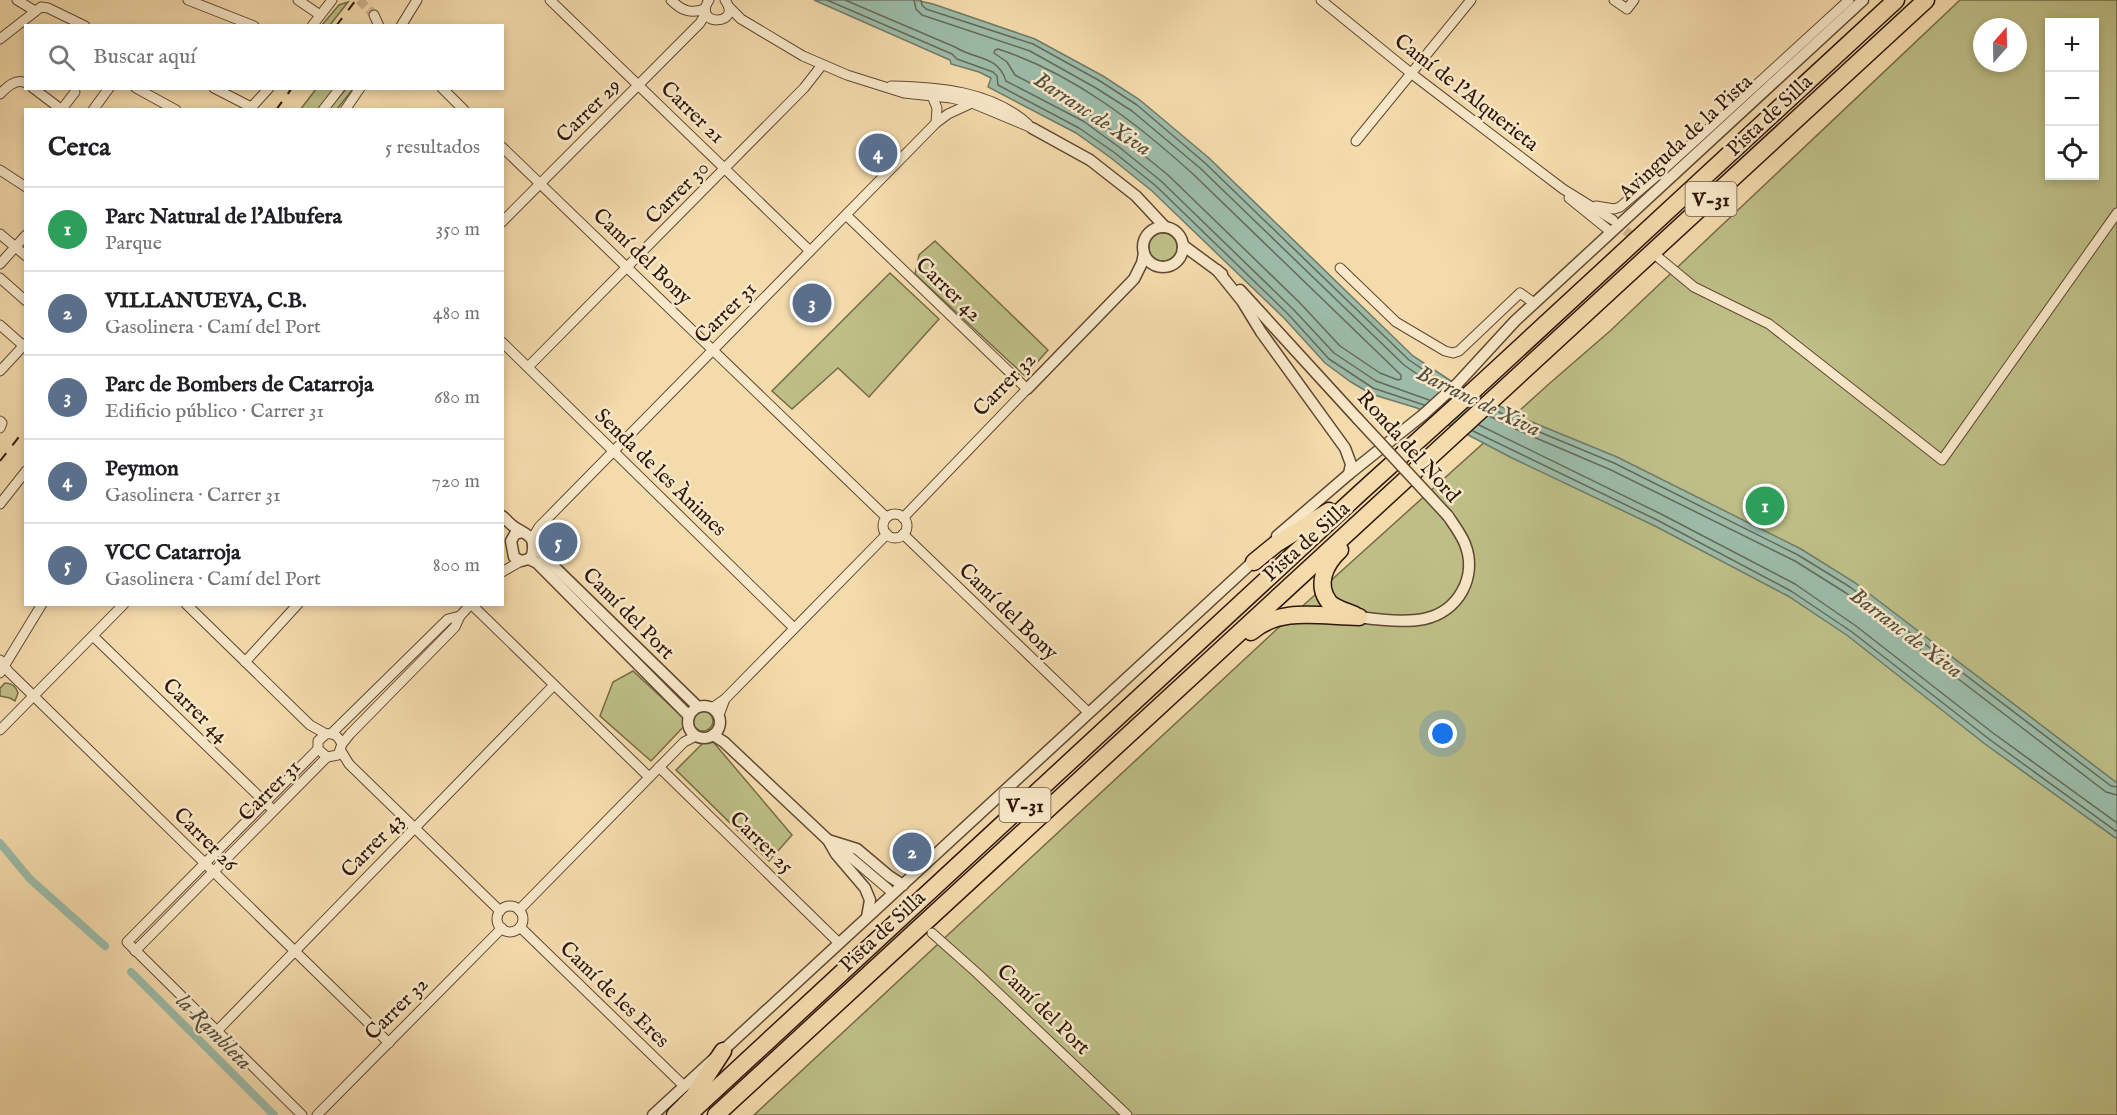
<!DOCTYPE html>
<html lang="es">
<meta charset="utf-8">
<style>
body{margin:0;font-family:"IM FELL English",serif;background:#f6f6f6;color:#202124}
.controls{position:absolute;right:18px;top:18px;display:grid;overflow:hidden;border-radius:0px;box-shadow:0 3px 9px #0003}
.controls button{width:54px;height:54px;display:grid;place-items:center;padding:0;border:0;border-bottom:2px solid #e0e0e0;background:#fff;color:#202124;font:30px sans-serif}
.compass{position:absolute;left:1973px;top:18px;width:54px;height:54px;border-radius:50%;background:#fff;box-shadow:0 3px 9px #0003;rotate:20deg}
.you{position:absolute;left:1443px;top:734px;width:21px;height:21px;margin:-15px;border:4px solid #fff;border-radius:50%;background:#1a73e8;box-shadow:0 0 0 9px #1a73e833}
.badge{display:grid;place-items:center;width:39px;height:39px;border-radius:50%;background:#8f2418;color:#fff;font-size:20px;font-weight:700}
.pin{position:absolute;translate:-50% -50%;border:3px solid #fff;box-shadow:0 2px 6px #0006}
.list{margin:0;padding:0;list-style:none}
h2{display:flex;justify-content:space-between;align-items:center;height:78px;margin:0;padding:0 24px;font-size:26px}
h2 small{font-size:20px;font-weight:400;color:#757577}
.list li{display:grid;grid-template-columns:39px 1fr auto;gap:18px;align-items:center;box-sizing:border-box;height:84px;padding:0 24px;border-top:2px solid #e0e0e0}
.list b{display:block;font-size:22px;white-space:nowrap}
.list p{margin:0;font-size:20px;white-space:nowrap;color:#757577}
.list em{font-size:20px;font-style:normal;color:#757577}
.icon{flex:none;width:33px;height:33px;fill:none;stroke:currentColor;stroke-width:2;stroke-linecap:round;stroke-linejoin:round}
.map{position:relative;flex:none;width:2117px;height:1115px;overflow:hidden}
.search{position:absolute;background:#fff;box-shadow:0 3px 9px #0003;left:24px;top:24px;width:480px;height:66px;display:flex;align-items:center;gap:15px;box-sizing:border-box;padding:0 21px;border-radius:0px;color:#757577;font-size:22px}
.panel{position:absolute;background:#fff;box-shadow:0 3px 9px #0003;left:24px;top:108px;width:480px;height:498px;border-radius:0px}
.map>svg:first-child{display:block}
</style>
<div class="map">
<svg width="2117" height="1115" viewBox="0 0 2117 1115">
<rect width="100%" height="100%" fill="#f4dbac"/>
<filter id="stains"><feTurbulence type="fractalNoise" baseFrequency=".00333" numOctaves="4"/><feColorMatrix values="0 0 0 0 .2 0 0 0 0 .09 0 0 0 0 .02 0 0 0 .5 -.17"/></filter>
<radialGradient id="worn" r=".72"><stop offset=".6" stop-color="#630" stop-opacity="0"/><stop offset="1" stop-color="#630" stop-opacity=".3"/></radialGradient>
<g fill="#bebf87" stroke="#766b48" stroke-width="1.5" fill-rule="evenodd">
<path d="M1960,0H2117V1115H754L1276,630L1550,383L1610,331ZM2050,22H2094V176H2050ZM1982,27H2018V63H1982Z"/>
<polygon points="348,2 330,25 322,25 339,5"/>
<polygon points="316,89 335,89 318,109 300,110"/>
<polygon points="346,89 353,89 337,109 329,109"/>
<circle cx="1163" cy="247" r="14"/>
<polygon points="935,241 1048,350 1025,376 915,274 919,255"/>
<polygon points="890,273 939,319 869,397 838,368 792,409 772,391"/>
<polygon points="633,671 688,722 651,761 600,716 613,682"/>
<path d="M5,683C12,683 16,686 18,693L15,701L10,698L0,696V688Z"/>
<circle cx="703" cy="721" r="10"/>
<polygon points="709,737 792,835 769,861 676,770"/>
</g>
<polygon fill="#9cbba8" stroke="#707968" stroke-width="1.5" points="814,0 915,0 933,4 1035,39 1103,76 1140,100 1209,158 1413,356 1451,381 1527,420 1617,457 1801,549 1854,582 2117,783 2117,839 1985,744 1848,636 1788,596 1655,526 1512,458 1417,408 1371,394 1351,382 1325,363 1284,318 1152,191 1111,158 1076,133 988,87 991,78 979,72 951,64 950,60"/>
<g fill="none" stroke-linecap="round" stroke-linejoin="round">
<g stroke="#666958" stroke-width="1.5">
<polyline points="827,0 952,54 957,59 993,72 997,76 998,85 1079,128 1115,153 1156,186 1288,314 1329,359 1373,388 1424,405"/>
<path d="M845,0L955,47C975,60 998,55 1006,81L1083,121L1119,147L1161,181L1293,309L1334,353L1376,381L1429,400"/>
<polyline points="914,0 916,9 922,15 1030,51 1096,88 1132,111 1200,168 1404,365 1440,390"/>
<polyline points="921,0 922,5 926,9 1033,44 1100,81 1137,105 1205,163 1409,360 1446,385"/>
<path d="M998,49C1072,73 1137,123 1194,175L1401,375V379L1398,380L1380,373L1340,346L1300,303L1168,175L1125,140L1087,113L1015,75L1007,62L994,53L995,50Z"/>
<polyline points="1495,410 1525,426 1614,463 1798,555 1850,587 2111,786 2117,787"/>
<polyline points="1489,416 1522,432 1611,470 1795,561 1846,593 2106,792 2117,795"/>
<polyline points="1479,425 1661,514 1795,584 1856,626 1993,733 2117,823"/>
<polyline points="1473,431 1657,520 1791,591 1852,632 1989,739 2117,832"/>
</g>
<g stroke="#9cbba8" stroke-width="8">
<polyline points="0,843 30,879 105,946"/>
<polyline points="131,972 274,1115"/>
</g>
<g stroke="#cdb48b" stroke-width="9" stroke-dasharray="9 4.5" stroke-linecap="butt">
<polyline points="359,0 374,15"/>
<polyline points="1615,222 1655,255"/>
<polyline points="890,891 925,925"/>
</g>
<defs>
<g id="minor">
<polyline points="17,0 35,11"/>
<polyline points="188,0 254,26"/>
<polyline points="298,0 320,15"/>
<polyline points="550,0 810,251"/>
<path d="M671,0C682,11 691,14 705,9"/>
<path d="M709,0C691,27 744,26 725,0"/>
<polyline points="1321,0 1412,74 1563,189 1613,220"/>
<polyline points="1614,0 1627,9 1634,0"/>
<polyline points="729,7 741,19 803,56 847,75 904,93 951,98 972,103 1032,128"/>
<polyline points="374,15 379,26"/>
<polyline points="312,26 332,0"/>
<polyline points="401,26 417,0"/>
<polyline points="0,39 41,7 48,8 85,26"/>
<path d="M891,86C939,87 991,91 1028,124"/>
<polyline points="33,88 62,110"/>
<polyline points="136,88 176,110"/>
<polyline points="214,88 251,107"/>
<polyline points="442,88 464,110"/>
<path d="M0,94C7,87 16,78 26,83"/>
<polyline points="932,96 937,108 936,123"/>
<polyline points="62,109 75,92"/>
<polyline points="93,110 109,88"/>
<polyline points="249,110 269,88"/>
<polyline points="323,110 340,88"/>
<polyline points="345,110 360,88"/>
<polyline points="1356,141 1471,0"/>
<polyline points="502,147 886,517"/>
<polyline points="0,170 26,187"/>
<polyline points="1569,198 1611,232"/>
<polyline points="1596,206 1614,209 1620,207 1661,172 1849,0"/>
<polyline points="846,215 1027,389 903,518"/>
<polyline points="502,222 700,23 706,13"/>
<polyline points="0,234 26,256"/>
<polyline points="1659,258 1694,287 1769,324 1942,460 2117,213"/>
<polyline points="0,264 26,235"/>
<polyline points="1340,268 1396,322 1445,351 1453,353 1459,351 1520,293 1534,303"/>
<polyline points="0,278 26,301"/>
<polyline points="0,325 26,348"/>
<polyline points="502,342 794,628"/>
<polyline points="528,367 804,88 822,65"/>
<polyline points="0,371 26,343"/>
<polyline points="0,421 2,423 0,428"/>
<polyline points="0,504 26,471"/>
<circle cx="895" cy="526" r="12"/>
<polyline points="903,534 1089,713"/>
<polyline points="532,539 539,527 936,123 948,114 972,103"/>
<polyline points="502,572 521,561"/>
<polyline points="186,604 310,725 326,734"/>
<polyline points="93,636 270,807"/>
<polyline points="0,660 8,671 389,1043"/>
<polyline points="245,662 298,604"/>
<polyline points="0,673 42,604"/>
<polyline points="712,708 725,699 887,534"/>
<polyline points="719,715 725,699"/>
<polyline points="0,730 124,604"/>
<polyline points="332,733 448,619 460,616"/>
<path d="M342,744C338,736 335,733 326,734L318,741V749L327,757L338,755L342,744L350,734L455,627L460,616L471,604L649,777"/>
<polyline points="341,751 349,764 500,911"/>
<polyline points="659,767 839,943"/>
<polyline points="835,844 888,889"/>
<circle cx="510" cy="919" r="13"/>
<polyline points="519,910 684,742 696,736"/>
<polyline points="520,927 684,1086"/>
<polyline points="932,933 977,973 1127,1115"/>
<polyline points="135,951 327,757"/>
<polyline points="217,1031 554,685"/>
<polyline points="302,1115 127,942 318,749"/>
<polyline points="317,1115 502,928"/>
</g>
<g id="tertiary">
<polyline points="1032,128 1090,160 1136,196 1165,227"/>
<circle cx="1163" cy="247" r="20"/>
<polyline points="1184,246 1222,274"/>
<polyline points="1217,270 1242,301 1261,332 1345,448 1351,464 1349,474"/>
<polyline points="1240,290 1357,418"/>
<polyline points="1027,389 1134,279 1142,263 1144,253"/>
<path d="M502,516C506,519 509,523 513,526C526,535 537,535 532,555L529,559L521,561L514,557L511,541L515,534L523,532"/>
<polyline points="1277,536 1349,474 1424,414 1458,383 1515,321 1863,0"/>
<polyline points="533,546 698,707"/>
<polyline points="529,559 537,563 689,716"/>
<path d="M1359,617C1379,620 1403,623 1424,619C1458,612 1478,577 1465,544C1461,534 1454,525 1448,516"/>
<circle cx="704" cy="722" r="16"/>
<polyline points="713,735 724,742 828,840 836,854 865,888 870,900 867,917"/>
<polyline points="828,840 857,849 889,876 903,885"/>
<polyline points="653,1115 1257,558"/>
</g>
<g id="motorway">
<path d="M1340,550C1326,563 1315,584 1329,602C1334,608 1348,612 1355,615"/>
<polyline points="1254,562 1276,544 1329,511"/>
<path d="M1251,632C1280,606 1323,617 1359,617"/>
<polyline points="675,1115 693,1097 723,1051"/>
<polyline points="688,1115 1360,493 1475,389 1896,0"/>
<polyline points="716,1115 1926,0"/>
</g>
</defs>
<use href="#minor" stroke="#604832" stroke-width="11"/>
<use href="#tertiary" stroke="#604832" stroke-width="13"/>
<use href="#motorway" stroke="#2f1709" stroke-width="19"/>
<use href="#minor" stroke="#f8e8c9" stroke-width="9"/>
<use href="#tertiary" stroke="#f8e8c9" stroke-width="10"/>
<use href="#motorway" stroke="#f4dbac" stroke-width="16"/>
<g stroke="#2f1709" stroke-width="2" stroke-dasharray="10 10" stroke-linecap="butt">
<polyline points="336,26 356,0"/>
<polyline points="276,110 292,88"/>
<polyline points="0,461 26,428"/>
</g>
<defs>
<polyline id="tertiary-bridge" points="1357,418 1448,516"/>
</defs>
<use href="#tertiary-bridge" stroke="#604832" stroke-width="13" stroke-linecap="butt"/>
<use href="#tertiary-bridge" stroke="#f8e8c9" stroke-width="10"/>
</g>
<g text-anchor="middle" stroke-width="5" stroke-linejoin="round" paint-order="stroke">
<g fill="#f8e8c9" stroke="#6b5643" stroke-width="1.5">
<rect x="1685.5" y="182" width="51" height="34" rx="4.5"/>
<rect x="999.5" y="788" width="51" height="34" rx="4.5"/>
</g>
<g font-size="20" font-weight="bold" fill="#2f1709">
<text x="1711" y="206">V-31</text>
<text x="1025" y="812">V-31</text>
</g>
<g font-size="21" fill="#2f1709" stroke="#f8e8c9">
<text transform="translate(1467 92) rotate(38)" y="7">Camí de l'Alquerieta</text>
<text transform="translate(588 110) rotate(-45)" y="7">Carrer 29</text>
<text transform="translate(693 112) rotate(44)" y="7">Carrer 21</text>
<text transform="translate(1769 115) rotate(-43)" y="7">Pista de Silla</text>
<text transform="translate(1685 137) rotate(-43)" y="7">Avinguda de la Pista</text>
<text transform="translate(677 192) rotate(-45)" y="7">Carrer 30</text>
<text transform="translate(643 256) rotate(44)" y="7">Camí del Bony</text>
<text transform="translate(949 289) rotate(44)" y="7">Carrer 42</text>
<text transform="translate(725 312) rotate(-45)" y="7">Carrer 31</text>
<text transform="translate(1004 384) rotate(-46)" y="7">Carrer 32</text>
<text transform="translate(1409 446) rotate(48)" y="7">Ronda del Nord</text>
<text transform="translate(661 472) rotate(44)" y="7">Senda de les Ànimes</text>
<text transform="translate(1306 541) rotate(-42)" y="7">Pista de Silla</text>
<text transform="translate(1009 611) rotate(44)" y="7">Camí del Bony</text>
<text transform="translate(629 613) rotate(45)" y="7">Camí del Port</text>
<text transform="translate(196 710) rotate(44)" y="7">Carrer 44</text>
<text transform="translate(269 790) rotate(-45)" y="7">Carrer 31</text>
<text transform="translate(206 839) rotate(45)" y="7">Carrer 26</text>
<text transform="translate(762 842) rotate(44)" y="7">Carrer 25</text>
<text transform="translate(372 845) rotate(-46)" y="7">Carrer 43</text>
<text transform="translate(882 931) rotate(-43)" y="7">Pista de Silla</text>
<text transform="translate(615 994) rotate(44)" y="7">Camí de les Eres</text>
<text transform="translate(396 1008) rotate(-45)" y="7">Carrer 32</text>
<text transform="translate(1044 1009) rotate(44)" y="7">Camí del Port</text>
</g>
<g font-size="22" font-style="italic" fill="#555041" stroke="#f8e8c9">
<text transform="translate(1093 113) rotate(33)" y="8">Barranc de Xiva</text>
<text transform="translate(1479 400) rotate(26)" y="8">Barranc de Xiva</text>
<text transform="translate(1907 632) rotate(37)" y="8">Barranc de Xiva</text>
<text transform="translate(215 1031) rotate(45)" y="8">la Rambleta</text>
</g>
</g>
<rect width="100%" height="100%" filter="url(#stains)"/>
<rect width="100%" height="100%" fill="url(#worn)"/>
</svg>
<div class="controls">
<button>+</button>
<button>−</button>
<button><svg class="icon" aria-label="locate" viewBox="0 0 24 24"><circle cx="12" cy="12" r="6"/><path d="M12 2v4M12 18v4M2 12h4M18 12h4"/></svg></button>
</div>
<svg class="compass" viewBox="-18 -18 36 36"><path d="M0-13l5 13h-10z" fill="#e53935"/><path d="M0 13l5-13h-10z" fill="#757577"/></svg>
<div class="you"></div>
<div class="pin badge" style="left:1765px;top:506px;background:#2e9e5b">1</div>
<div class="pin badge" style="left:912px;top:852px;background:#5c6f8a">2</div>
<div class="pin badge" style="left:812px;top:303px;background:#5c6f8a">3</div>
<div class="pin badge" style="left:878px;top:153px;background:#5c6f8a">4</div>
<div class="pin badge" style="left:558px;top:542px;background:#5c6f8a">5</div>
<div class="search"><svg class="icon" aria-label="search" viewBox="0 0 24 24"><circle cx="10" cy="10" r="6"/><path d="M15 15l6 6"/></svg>Buscar aquí</div>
<section class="panel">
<h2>Cerca<small>5 resultados</small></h2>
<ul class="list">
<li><span class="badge" style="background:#2e9e5b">1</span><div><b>Parc Natural de l'Albufera</b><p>Parque</p></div><em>350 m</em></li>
<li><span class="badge" style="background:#5c6f8a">2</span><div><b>VILLANUEVA, C.B.</b><p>Gasolinera · Camí del Port</p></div><em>480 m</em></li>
<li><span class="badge" style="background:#5c6f8a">3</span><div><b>Parc de Bombers de Catarroja</b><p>Edificio público · Carrer 31</p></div><em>680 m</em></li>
<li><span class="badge" style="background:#5c6f8a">4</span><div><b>Peymon</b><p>Gasolinera · Carrer 31</p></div><em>720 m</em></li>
<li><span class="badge" style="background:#5c6f8a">5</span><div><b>VCC Catarroja</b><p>Gasolinera · Camí del Port</p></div><em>800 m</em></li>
</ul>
</section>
</div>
